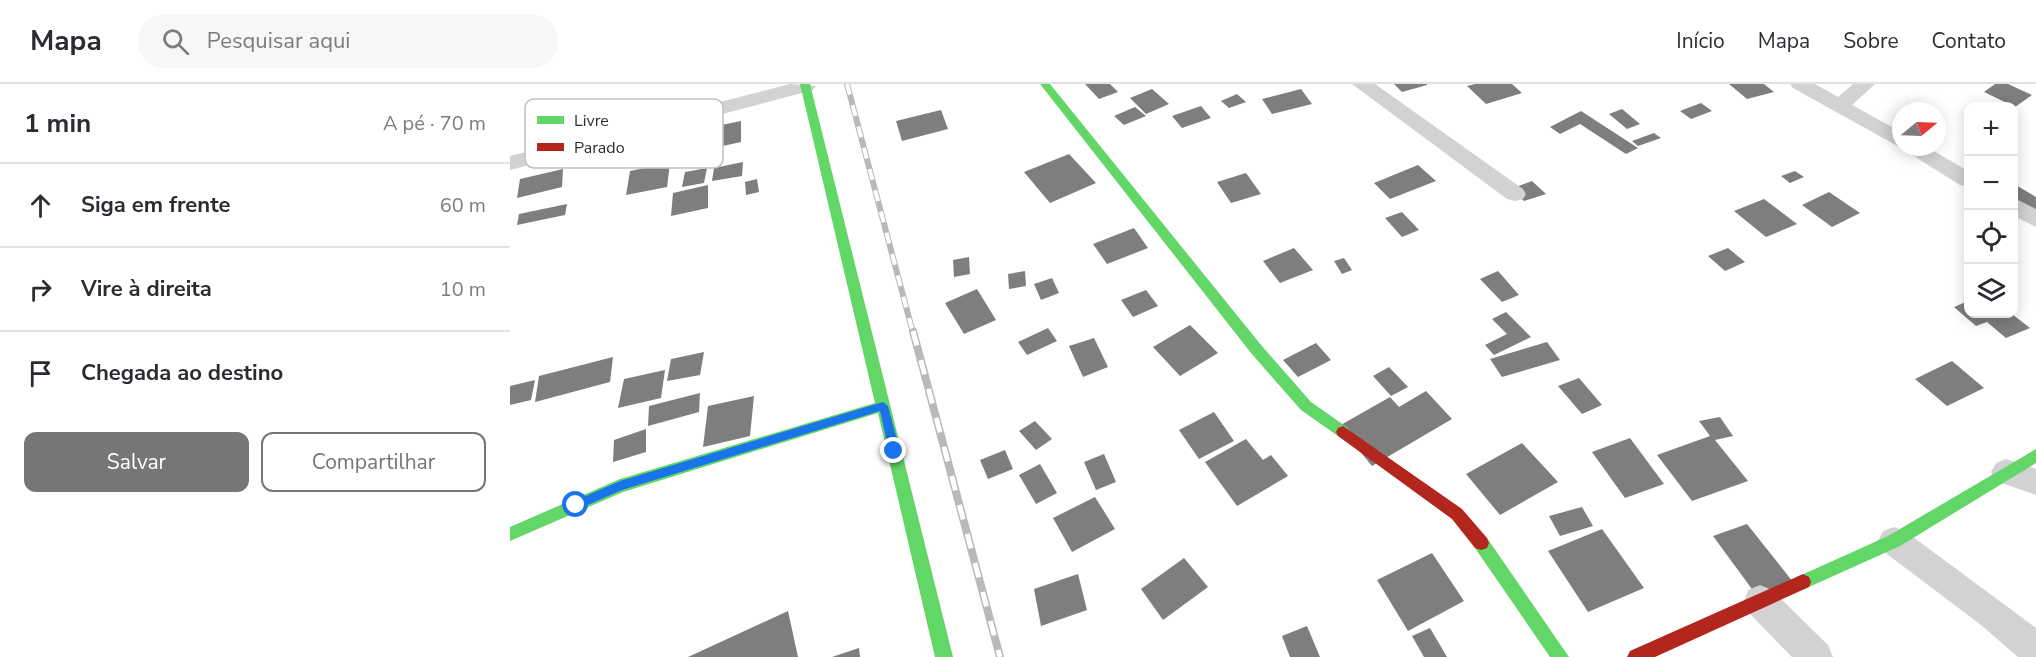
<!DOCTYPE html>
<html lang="pt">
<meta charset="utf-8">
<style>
body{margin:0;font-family:"Nunito Sans",sans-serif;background:#f7f7f7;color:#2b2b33}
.controls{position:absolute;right:18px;top:18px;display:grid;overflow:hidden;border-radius:12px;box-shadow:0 3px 15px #0003}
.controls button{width:54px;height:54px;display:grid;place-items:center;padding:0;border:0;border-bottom:2px solid #e1e1e2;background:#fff;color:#2b2b33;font:30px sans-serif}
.compass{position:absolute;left:1382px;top:18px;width:54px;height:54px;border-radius:50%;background:#fff;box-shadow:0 3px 15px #0003;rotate:71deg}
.stop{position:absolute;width:18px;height:18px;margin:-14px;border:4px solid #1a73e8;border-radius:50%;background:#fff}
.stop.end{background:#1a73e8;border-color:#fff;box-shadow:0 2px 6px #0008}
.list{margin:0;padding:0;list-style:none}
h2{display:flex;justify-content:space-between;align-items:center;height:78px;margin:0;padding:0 24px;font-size:26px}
h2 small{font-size:20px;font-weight:400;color:#7c7c81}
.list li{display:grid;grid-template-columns:39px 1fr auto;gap:18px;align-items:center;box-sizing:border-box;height:84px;padding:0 24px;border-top:2px solid #e1e1e2}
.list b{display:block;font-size:22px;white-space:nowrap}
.list em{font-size:20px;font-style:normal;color:#7c7c81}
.actions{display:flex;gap:12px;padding:18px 24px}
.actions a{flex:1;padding:14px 0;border:2px solid #767676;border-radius:12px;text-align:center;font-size:21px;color:#767676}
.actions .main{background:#767676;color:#fff}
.icon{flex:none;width:33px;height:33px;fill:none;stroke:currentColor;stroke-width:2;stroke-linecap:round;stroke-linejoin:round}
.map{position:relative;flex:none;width:1526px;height:573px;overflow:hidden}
header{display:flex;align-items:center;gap:36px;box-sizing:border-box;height:84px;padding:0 30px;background:#fff;border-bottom:2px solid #e1e1e2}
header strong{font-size:28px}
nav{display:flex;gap:33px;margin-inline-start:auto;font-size:21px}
.search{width:420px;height:54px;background:#f7f7f7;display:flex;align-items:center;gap:15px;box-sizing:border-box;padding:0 21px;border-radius:33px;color:#7c7c81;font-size:22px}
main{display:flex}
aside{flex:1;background:#fff}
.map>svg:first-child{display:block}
</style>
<header>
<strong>Mapa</strong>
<div class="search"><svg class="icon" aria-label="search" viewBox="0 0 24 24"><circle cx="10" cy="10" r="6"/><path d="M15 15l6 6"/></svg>Pesquisar aqui</div>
<nav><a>Início</a><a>Mapa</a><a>Sobre</a><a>Contato</a></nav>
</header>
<main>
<aside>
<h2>1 min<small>A pé · 70 m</small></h2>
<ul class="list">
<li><svg class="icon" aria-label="ahead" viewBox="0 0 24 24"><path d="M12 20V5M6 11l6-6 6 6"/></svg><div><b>Siga em frente</b></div><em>60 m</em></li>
<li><svg class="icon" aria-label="right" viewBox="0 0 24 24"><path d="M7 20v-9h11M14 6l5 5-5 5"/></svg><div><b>Vire à direita</b></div><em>10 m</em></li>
<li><svg class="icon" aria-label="arrive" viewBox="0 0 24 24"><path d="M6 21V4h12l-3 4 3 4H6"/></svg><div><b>Chegada ao destino</b></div></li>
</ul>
<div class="actions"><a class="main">Salvar</a><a>Compartilhar</a></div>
</aside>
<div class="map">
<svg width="1526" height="573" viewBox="0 0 1526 573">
<rect width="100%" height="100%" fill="#fff"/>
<g fill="#7e7e7e">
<polygon points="575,0 600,0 608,8 589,15"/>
<polygon points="884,0 917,0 917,1 892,8"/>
<polygon points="965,0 1002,0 1012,9 976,20 957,2"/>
<polygon points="1219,0 1254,0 1264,8 1237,15"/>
<polygon points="1485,0 1498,0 1522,11 1505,23 1474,8"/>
<polygon points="642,5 659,20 636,30 620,14"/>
<polygon points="791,5 802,20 762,30 752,15"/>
<polygon points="727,10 736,18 719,24 711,17"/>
<polygon points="1191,19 1202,27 1181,35 1170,27"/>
<polygon points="691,22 701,34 672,44 662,32"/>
<polygon points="625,23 636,32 614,41 604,32"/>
<polygon points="1112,25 1130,40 1117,45 1099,30"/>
<polygon points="431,26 438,45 392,57 386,37"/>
<polygon points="1071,27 1128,64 1116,70 1070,40 1050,50 1040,43"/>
<polygon points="231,37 231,58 181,69 182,47"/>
<polygon points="1144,49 1151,54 1128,62 1122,57"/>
<polygon points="559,70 586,99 540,119 514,88"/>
<polygon points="233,78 232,92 202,97 204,84"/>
<polygon points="160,79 157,103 116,111 120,87"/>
<polygon points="908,81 926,97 880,115 864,99"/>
<polygon points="197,84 194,99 172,103 175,88"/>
<polygon points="53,85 52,103 7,114 10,95"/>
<polygon points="1285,87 1294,93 1280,99 1271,92"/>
<polygon points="736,89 751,110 721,119 707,98"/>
<polygon points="247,95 249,108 236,111 235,98"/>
<polygon points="1022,97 1036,110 1014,117 1000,105"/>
<polygon points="1504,100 1526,113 1526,125 1520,128 1504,119"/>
<polygon points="198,101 198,124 161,132 163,109"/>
<polygon points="1319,108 1350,129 1322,143 1292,121"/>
<polygon points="1254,115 1287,140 1256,153 1224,127"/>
<polygon points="57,120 55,131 7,141 9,130"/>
<polygon points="892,128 909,146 892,153 875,134"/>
<polygon points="624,144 638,164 597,180 583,160"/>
<polygon points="784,164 803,186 770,199 753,177"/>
<polygon points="1218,164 1235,178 1215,187 1198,172"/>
<polygon points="459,173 460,190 444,193 443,176"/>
<polygon points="834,174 842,186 832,190 824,177"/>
<polygon points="515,187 516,202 499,205 498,190"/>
<polygon points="988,187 1009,211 992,218 970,195"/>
<polygon points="542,194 549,209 531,216 524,200"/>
<polygon points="467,205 486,236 454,250 435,219"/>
<polygon points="636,206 648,222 623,233 611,216"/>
<polygon points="1458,217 1458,230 1502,230 1520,244 1496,254 1477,238 1466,242 1444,223"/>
<polygon points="996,228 1021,253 984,271 975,261 997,250 982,235"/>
<polygon points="680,241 708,269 670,292 643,263"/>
<polygon points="538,244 547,257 517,271 508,258"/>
<polygon points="584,254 598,283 573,293 559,262"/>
<polygon points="1037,258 1050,276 992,293 980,275"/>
<polygon points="806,259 821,276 788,293 773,276"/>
<polygon points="194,268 190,291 157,297 161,275"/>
<polygon points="103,273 100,298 25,318 29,292"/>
<polygon points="1442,277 1474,304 1437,322 1405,295"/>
<polygon points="879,283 898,303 881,312 863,292"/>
<polygon points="155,286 151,314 108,324 114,295"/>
<polygon points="1069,294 1092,321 1072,330 1048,302"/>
<polygon points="25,296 21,316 0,321 0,302"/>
<polygon points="916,307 942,335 862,382 829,342 880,313 889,323"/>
<polygon points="190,309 189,328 138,342 139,322"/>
<polygon points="244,312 240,352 193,363 198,322"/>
<polygon points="704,328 724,357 689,375 669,346"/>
<polygon points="1210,333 1223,352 1205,356 1238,397 1182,417 1147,371 1200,352 1189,337"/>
<polygon points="525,337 542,355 526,366 509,347"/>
<polygon points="136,345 136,368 103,378 104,356"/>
<polygon points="1120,354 1154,400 1115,414 1082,368"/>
<polygon points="736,355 753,376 761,371 778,392 727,422 695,378"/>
<polygon points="1012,359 1048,398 990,431 956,390"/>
<polygon points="495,366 503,385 478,395 470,376"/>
<polygon points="594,370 606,398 586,406 574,378"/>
<polygon points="530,380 547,409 526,420 509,391"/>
<polygon points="585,413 605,445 562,468 543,434"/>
<polygon points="1072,423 1083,442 1050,452 1039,432"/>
<polygon points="1237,440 1283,498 1247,512 1203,452"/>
<polygon points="1092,445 1134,504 1078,528 1038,467"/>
<polygon points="922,469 954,517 898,547 867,496"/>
<polygon points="674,474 698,503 653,536 631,505"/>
<polygon points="568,490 577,526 531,542 524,505"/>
<polygon points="278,527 288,573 178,573"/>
<polygon points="797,542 810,573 780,573 772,552"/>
<polygon points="920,544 937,573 914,573 902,552"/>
<polygon points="349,564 350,573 322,573"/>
</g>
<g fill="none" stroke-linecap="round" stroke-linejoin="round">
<g fill="#d2d2d2" fill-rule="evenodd">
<polygon points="280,0 306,2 303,6 0,86 0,72"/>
<polygon points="842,0 865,0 1013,105 1016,110 1013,115 1005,117 997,115"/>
<polygon points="1280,0 1305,0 1328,13 1343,0 1365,0 1342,21 1391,48 1391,63 1417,63 1458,87 1458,103 1450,101 1391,64 1283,4"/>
<polygon points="1504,114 1526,125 1526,143 1504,132"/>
<polygon points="1496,375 1526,385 1526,411 1486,397 1481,388 1486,379"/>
<polygon points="1384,443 1395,447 1526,544 1526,573 1508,573 1471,541 1373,467 1368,457 1373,447"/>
<polygon points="1250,501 1262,506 1318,561 1323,573 1282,573 1238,528 1234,517 1238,506"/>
</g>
<g fill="#63d668" fill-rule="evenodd">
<polygon points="290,0 300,0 443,573 425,573 368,329 113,408 0,457 0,443 110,395 365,319"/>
<polygon points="530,0 540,0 751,261 801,318 838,344 840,348 838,352 833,354 828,352 791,326 741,269"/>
<polygon points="1526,365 1526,379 1390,462 1299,503 1293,506 1287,503 1285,498 1287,493 1378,452"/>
<polygon points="971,452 977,454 1059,573 1040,573 965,464 963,459 965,454"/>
</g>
<g fill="#b3261e" fill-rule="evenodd">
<polygon points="833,342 952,425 977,454 979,459 977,464 971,466 965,464 942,435 828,352 826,348 828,344"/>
<polygon points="1293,490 1299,493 1301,498 1299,503 1145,573 1117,573 1120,567"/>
</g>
<defs>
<polyline id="rail-far1" points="337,0 403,249"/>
<polyline id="rail" points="403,247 490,573"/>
</defs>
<use href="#rail-far1" stroke="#b9b9b9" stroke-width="6"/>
<use href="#rail" stroke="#b9b9b9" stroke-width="8"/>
<use href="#rail-far1" stroke="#fff" stroke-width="4" stroke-dasharray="11" stroke-linecap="butt"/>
<use href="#rail" stroke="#fff" stroke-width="5" stroke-dasharray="15" stroke-linecap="butt"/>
</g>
<polygon fill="#1a73e8" points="373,318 378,322 390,367 384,372 379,367 370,327 112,406 66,426 61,421 62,418 110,397"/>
<rect x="15" y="15" width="198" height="69" rx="9" fill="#fff" stroke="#c0c0c0" stroke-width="1.5"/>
<rect x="27" y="32" width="27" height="8" fill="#63d668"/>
<rect x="27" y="59" width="27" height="8" fill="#b3261e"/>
<g font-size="16" fill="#2d2d2d">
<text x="64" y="42">Livre</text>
<text x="64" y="69">Parado</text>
</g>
</svg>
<div class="controls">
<button>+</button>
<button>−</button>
<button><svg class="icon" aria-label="locate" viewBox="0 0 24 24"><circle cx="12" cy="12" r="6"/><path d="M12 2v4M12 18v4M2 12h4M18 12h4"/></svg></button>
<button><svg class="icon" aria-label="layers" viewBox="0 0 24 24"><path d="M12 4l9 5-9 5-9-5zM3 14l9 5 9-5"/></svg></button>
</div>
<svg class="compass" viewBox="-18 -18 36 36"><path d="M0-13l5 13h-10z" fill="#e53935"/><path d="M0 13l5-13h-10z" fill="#7c7c81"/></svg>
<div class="stop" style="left:66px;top:421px"></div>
<div class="stop end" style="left:384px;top:367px"></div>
</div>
</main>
